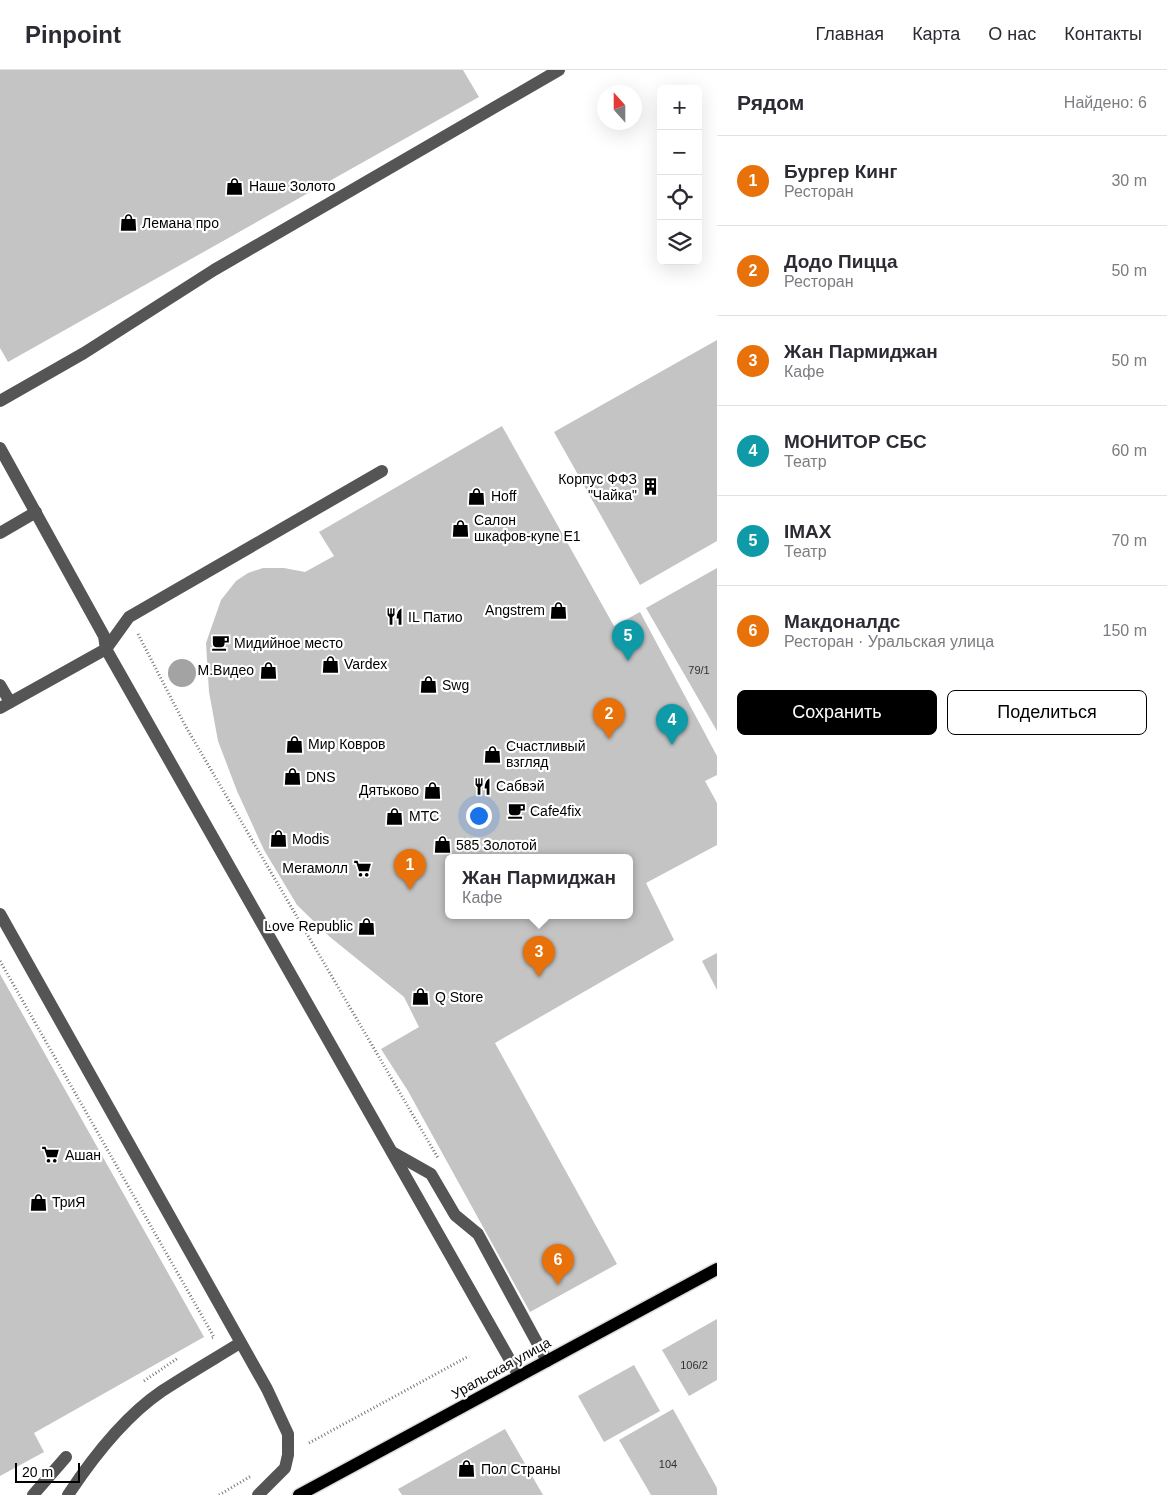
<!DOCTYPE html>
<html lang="ru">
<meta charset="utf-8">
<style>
body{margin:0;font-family:Helvetica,sans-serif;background:#f2f2f3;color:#2b2b33}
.controls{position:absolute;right:15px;top:15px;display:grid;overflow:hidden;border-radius:8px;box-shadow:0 5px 20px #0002}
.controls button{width:45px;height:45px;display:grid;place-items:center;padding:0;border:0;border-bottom:1px solid #e1e1e2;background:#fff;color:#2b2b33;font:25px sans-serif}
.compass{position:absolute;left:597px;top:15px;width:45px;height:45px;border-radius:50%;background:#fff;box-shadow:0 5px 20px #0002;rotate:339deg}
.scale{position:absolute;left:15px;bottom:12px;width:65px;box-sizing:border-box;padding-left:5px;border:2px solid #000;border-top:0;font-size:14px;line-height:18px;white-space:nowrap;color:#000;-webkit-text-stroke:4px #fff;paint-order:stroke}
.you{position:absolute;left:478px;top:745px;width:18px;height:18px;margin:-12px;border:4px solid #fff;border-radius:50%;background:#1a73e8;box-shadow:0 0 0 8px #1a73e833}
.badge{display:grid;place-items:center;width:32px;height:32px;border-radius:50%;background:#000;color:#fff;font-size:16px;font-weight:700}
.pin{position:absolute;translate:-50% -41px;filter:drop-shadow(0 1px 2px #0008)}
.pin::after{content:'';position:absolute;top:26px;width:18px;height:15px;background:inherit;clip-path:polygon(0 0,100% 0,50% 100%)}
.popup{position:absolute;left:445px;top:784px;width:188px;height:65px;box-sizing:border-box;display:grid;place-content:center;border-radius:8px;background:#fff;filter:drop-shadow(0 1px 4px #0005);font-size:16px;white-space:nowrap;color:#7c7c81}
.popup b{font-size:19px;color:#2b2b33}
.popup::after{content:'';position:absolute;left:50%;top:100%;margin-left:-10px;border:10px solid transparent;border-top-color:#fff}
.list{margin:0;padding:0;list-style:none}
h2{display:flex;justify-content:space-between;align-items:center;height:65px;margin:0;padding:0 20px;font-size:21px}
h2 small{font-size:16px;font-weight:400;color:#7c7c81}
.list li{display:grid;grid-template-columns:32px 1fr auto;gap:15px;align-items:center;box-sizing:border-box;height:90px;padding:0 20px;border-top:1px solid #e1e1e2}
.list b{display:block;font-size:19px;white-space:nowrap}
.list p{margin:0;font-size:16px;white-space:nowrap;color:#7c7c81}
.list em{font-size:16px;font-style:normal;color:#7c7c81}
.actions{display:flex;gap:10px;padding:15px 20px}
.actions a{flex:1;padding:11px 0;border:1px solid #000;border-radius:8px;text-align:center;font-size:18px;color:#000}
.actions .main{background:#000;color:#fff}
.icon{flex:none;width:28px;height:28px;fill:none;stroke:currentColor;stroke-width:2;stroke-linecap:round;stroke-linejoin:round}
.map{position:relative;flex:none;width:717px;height:1425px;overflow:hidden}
header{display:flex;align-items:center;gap:30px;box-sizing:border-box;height:70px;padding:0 25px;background:#fff;border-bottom:1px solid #e1e1e2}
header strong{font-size:24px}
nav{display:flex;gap:28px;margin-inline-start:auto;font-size:18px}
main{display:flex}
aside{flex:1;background:#fff}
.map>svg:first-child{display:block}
</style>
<header>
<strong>Pinpoint</strong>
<nav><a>Главная</a><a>Карта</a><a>О нас</a><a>Контакты</a></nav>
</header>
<main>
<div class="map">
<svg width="717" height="1425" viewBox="0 0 717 1425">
<rect width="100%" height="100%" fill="#fff"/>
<circle fill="#a3a3a3" cx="182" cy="603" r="14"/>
<g fill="#c4c4c4" fill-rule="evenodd">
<polygon points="0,0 463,0 479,27 8,292 0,278"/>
<polygon points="717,270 717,471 640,515 554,362"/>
<path d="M502,356L614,556L640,542L717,686V705L705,711L717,733V775L646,813L674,870L495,973L617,1194L530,1242L408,1021L381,979L419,957L404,927L330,867L297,835L264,780L237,721L218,671L209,622L206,573L221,530L236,511L248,503L263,498H284L305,502L334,486L319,462ZM449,788H629V846H449Z"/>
<polygon points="717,498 717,661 646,538"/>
<polygon points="717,883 717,920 702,891"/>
<polygon points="0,904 204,1267 34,1363 44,1382 0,1406"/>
<polygon points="717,1249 717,1310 689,1326 662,1280"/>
<polygon points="634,1295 660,1341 604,1372 578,1326"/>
<polygon points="673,1339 717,1418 717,1425 651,1425 619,1370"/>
<polygon points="505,1359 543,1425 402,1425 398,1419"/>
</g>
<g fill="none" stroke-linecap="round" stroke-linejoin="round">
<defs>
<polyline id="major" points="299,1425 717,1199"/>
</defs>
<use href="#major" stroke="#dbdbdb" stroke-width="15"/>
<g stroke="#777" stroke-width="3" stroke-dasharray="1 2.5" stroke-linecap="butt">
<polyline points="138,564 186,657 438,1088"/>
<polyline points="0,891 214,1267 212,1268"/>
<polyline points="144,1311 178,1288"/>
<polyline points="309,1373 469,1286"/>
<polyline points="219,1425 251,1406"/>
</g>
<g stroke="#555" stroke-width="12">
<polyline points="0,331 84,283 214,200 559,0"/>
<polyline points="0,378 104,566 106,579 519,1306"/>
<polyline points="0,463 36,442"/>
<polyline points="0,615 10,632"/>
<polyline points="0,638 106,579 129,547 382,401"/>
<polyline points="0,844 267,1319 288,1364 288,1385 285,1398 258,1425"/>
<polyline points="392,1082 431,1104 455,1145 478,1164 547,1291"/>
<polyline points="33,1425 66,1387"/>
<path d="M68,1425C93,1387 124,1347 162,1321C188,1304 214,1289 240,1273"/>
</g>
<use href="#major" stroke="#000" stroke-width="12"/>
</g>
<defs>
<symbol id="shop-bare" viewBox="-9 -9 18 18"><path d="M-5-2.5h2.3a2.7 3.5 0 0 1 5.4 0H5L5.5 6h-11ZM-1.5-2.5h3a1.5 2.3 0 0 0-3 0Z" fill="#000" stroke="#fff" stroke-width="2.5" paint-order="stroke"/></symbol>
<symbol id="building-bare" viewBox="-9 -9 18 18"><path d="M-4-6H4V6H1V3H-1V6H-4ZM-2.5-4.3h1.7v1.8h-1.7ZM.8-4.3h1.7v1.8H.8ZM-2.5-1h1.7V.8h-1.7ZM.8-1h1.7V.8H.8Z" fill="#000" stroke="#fff" stroke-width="2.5" paint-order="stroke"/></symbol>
<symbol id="restaurant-bare" viewBox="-9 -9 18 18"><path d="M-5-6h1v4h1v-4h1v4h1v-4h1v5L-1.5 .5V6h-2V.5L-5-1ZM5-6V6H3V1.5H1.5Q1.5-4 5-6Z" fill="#000" stroke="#fff" stroke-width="2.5" paint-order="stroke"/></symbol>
<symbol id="cafe-bare" viewBox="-9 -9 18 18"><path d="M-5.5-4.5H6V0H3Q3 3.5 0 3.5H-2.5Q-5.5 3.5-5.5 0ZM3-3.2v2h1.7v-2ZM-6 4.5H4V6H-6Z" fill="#000" stroke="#fff" stroke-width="2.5" paint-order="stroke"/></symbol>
<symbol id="supermarket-bare" viewBox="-9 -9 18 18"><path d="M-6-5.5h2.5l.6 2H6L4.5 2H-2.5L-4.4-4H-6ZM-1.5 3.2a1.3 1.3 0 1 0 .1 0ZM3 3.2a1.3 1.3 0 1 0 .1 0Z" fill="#000" stroke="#fff" stroke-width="2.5" paint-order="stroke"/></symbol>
</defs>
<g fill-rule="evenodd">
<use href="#shop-bare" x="222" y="104" width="25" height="25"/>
<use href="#shop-bare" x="116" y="140" width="25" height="25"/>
<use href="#building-bare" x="638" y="404" width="25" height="25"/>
<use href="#shop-bare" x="464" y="414" width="25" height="25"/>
<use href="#shop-bare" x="448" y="446" width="25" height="25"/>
<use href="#shop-bare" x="546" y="528" width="25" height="25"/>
<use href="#restaurant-bare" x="382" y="534" width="25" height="25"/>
<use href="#cafe-bare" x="208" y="560" width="25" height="25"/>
<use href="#shop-bare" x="318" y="582" width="25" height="25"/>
<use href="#shop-bare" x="256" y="588" width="25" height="25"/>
<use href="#shop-bare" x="416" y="602" width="25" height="25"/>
<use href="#shop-bare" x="282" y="662" width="25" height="25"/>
<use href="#shop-bare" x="480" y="672" width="25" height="25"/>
<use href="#shop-bare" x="280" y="694" width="25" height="25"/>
<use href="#restaurant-bare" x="470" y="704" width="25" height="25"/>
<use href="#shop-bare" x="420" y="708" width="25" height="25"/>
<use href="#cafe-bare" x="504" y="728" width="25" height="25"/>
<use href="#shop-bare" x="382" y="734" width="25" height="25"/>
<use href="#shop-bare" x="266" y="756" width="25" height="25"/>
<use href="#shop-bare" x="430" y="762" width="25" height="25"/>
<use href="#supermarket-bare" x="350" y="786" width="25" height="25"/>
<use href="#shop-bare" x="354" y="844" width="25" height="25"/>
<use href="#shop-bare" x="408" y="914" width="25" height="25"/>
<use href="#supermarket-bare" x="38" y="1072" width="25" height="25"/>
<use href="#shop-bare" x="26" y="1120" width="25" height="25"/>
<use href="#shop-bare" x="454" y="1386" width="25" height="25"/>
</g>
<g text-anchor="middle" stroke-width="4.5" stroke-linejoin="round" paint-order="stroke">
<g font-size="11" fill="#313131">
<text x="699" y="604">79/1</text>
<text x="694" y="1299">106/2</text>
<text x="668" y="1398">104</text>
</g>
<g font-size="14" fill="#000" stroke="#fff" text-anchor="start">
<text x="249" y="121">Наше Золото</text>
<text x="142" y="158">Лемана про</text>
<text x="637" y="414" text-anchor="end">Корпус ФФЗ<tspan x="637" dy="16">"Чайка"</tspan></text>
<text x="491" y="431">Hoff</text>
<text x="474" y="455">Салон<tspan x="474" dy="16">шкафов-купе Е1</tspan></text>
<text x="545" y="545" text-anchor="end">Angstrem</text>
<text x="408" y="552">IL Патио</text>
<text x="234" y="578">Мидийное место</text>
<text x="344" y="599">Vardex</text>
<text x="254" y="605" text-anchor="end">М.Видео</text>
<text x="442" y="620">Swg</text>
<text x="308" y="679">Мир Ковров</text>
<text x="506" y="681">Счастливый<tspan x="506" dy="16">взгляд</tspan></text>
<text x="306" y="712">DNS</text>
<text x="496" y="721">Сабвэй</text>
<text x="419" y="725" text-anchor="end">Дятьково</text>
<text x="530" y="746">Cafe4fix</text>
<text x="409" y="751">МТС</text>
<text x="292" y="774">Modis</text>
<text x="456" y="780">585 Золотой</text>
<text x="348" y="803" text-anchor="end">Мегамолл</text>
<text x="353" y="861" text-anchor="end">Love Republic</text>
<text x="435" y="932">Q Store</text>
<text x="65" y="1090">Ашан</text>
<text x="52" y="1137">ТриЯ</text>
<text x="481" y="1404">Пол Страны</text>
</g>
<g font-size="14" fill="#000" stroke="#fff">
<text transform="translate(501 1298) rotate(-29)" y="5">Уральская улица</text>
</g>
</g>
</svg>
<div class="controls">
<button>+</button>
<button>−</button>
<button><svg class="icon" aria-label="locate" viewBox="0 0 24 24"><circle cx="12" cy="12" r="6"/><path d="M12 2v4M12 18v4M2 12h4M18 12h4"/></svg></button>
<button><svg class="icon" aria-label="layers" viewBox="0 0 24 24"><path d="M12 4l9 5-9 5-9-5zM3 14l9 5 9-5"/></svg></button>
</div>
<svg class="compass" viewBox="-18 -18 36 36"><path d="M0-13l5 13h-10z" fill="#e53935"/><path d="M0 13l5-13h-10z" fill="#7c7c81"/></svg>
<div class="scale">20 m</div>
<div class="you"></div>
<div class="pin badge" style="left:410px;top:820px;background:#e8710a">1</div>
<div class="pin badge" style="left:609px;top:669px;background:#e8710a">2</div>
<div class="pin badge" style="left:539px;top:907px;background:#e8710a">3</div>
<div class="popup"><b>Жан Пармиджан</b>Кафе</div>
<div class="pin badge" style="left:672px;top:675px;background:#0f9aa8">4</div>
<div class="pin badge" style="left:628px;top:591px;background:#0f9aa8">5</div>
<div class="pin badge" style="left:558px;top:1215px;background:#e8710a">6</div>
</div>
<aside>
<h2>Рядом<small>Найдено: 6</small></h2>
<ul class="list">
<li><span class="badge" style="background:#e8710a">1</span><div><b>Бургер Кинг</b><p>Ресторан</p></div><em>30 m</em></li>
<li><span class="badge" style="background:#e8710a">2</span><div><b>Додо Пицца</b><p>Ресторан</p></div><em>50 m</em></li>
<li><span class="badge" style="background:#e8710a">3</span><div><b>Жан Пармиджан</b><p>Кафе</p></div><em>50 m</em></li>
<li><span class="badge" style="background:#0f9aa8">4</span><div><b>МОНИТОР СБС</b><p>Театр</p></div><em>60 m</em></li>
<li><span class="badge" style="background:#0f9aa8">5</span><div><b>IMAX</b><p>Театр</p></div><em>70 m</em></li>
<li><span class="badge" style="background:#e8710a">6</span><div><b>Макдоналдс</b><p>Ресторан · Уральская улица</p></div><em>150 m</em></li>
</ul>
<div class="actions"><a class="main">Сохранить</a><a>Поделиться</a></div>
</aside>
</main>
